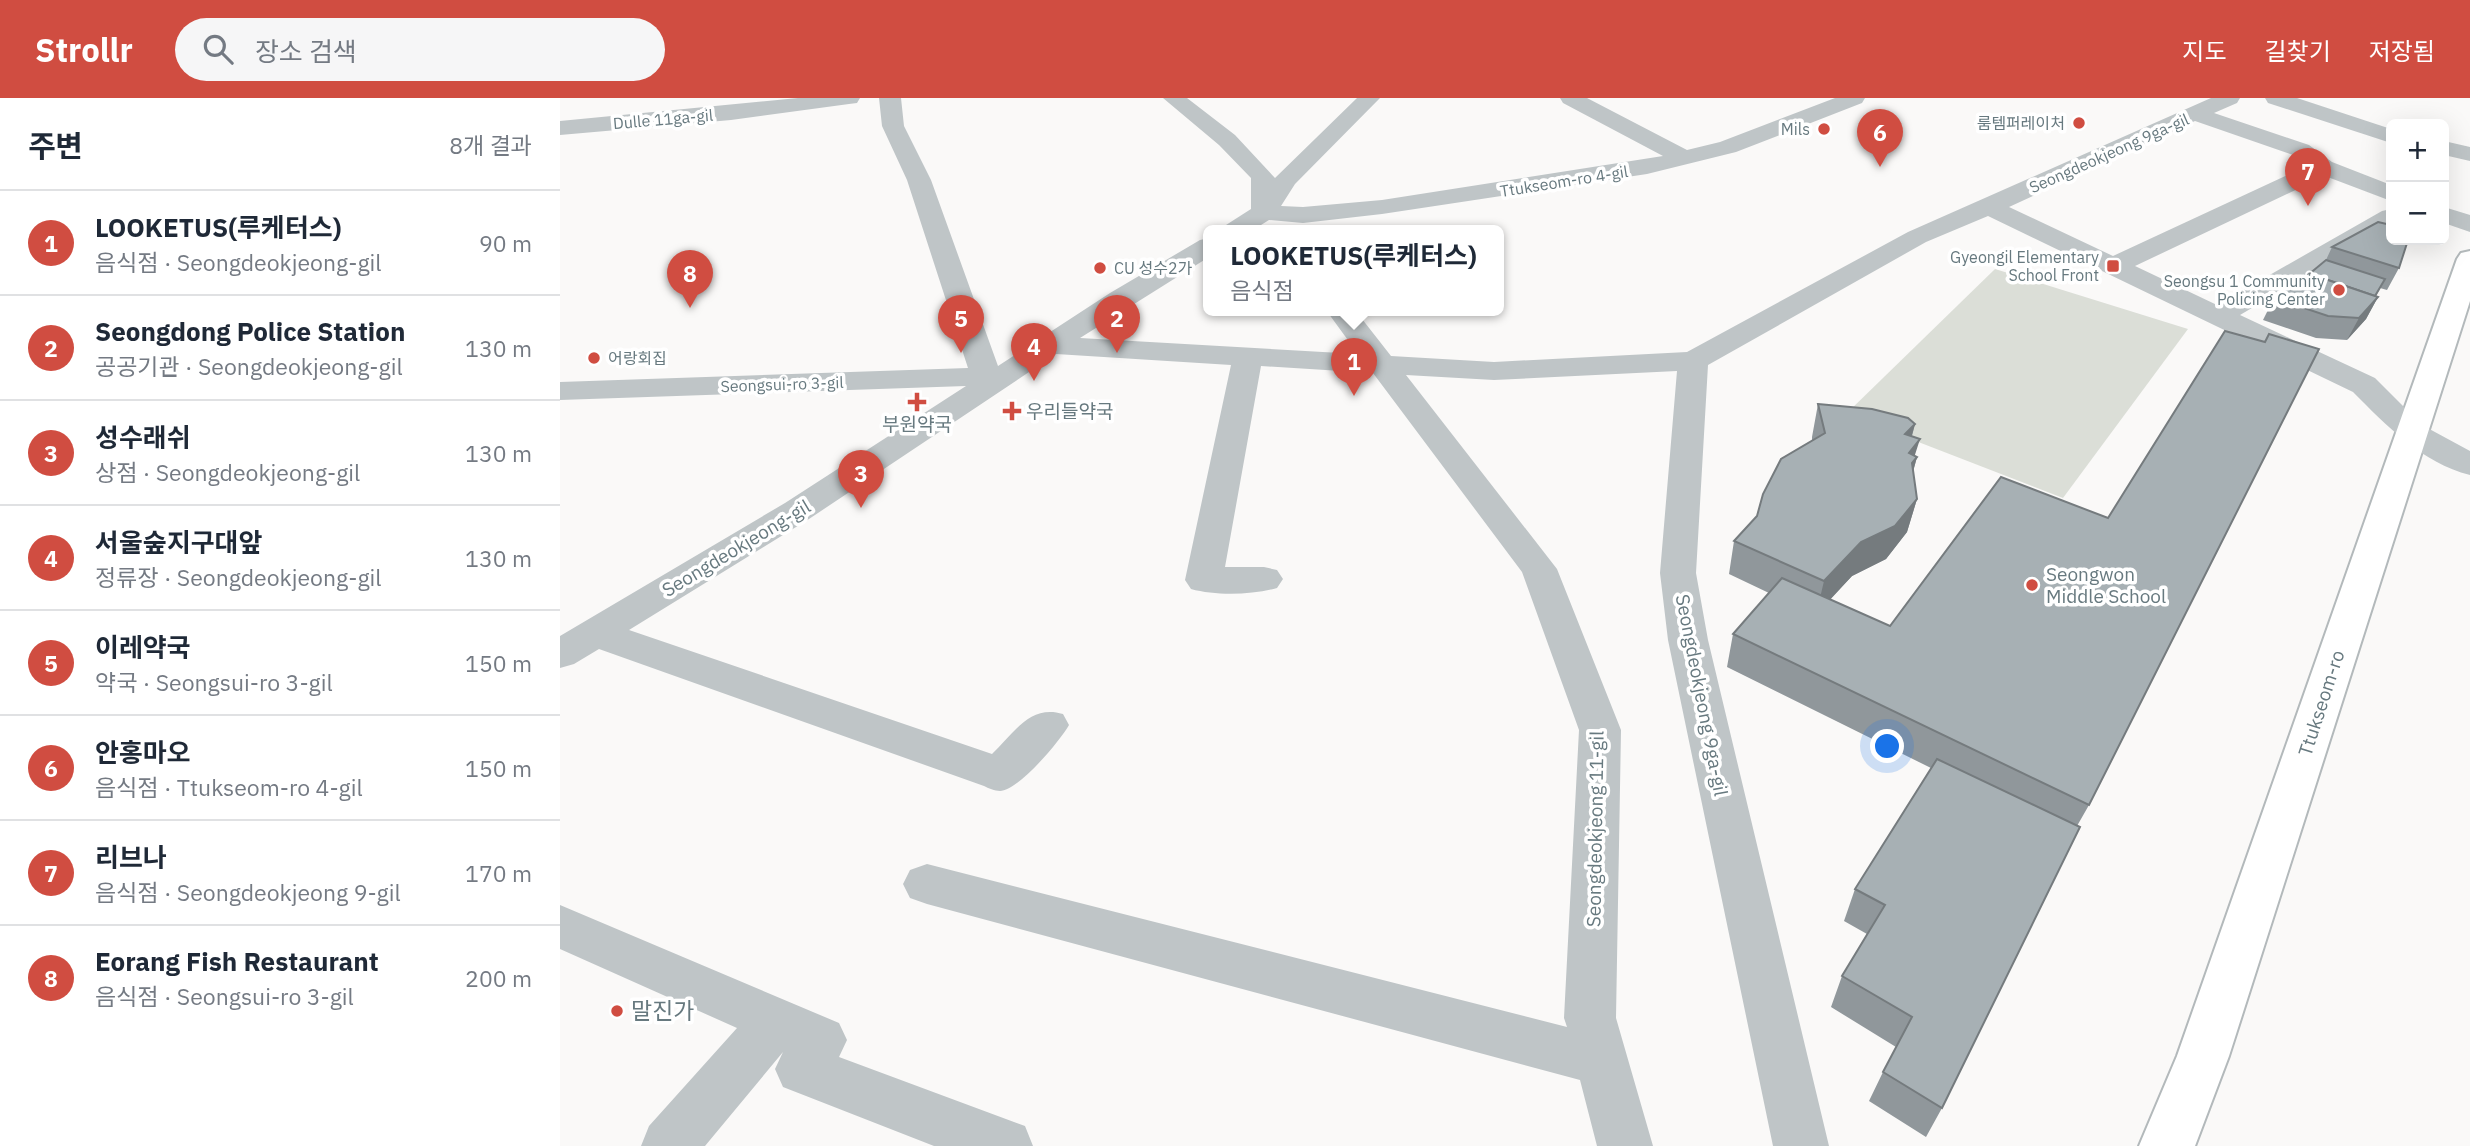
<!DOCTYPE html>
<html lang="ko">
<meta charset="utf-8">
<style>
body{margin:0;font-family:"IBM Plex Sans","Noto Sans KR",sans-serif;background:#f6f6f7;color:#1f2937}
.controls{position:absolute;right:21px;top:21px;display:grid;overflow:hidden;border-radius:10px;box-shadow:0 7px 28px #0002}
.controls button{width:63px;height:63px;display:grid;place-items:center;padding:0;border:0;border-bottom:2px solid #e0e1e3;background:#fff;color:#1f2937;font:35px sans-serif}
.you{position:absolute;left:1328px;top:649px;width:24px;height:24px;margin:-18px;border:5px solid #fff;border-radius:50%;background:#1a73e8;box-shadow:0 0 0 10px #1a73e833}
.badge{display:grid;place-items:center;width:46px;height:46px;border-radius:50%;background:#d04d41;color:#fff;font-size:23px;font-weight:700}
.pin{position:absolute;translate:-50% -58px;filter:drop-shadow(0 2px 4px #0008)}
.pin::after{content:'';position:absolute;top:37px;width:24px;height:21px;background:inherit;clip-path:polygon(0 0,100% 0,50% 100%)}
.popup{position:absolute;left:643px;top:127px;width:301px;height:91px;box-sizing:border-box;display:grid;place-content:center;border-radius:10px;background:#fff;filter:drop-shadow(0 2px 5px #0005);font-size:23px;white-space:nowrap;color:#747a83}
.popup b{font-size:26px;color:#1f2937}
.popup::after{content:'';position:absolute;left:50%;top:100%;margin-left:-14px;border:14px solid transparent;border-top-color:#fff}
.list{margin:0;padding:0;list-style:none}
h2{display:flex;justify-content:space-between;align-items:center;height:91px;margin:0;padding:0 28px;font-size:30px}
h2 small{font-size:23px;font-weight:400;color:#747a83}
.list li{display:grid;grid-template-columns:46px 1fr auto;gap:21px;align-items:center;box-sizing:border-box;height:105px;padding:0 28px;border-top:2px solid #e0e1e3}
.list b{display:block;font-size:26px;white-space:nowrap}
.list p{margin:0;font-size:23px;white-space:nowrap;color:#747a83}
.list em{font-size:23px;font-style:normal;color:#747a83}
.icon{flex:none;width:38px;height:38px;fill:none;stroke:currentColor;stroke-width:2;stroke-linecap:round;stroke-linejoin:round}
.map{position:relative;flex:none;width:1910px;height:1048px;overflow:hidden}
header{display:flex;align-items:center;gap:42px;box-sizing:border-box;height:98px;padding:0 35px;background:#d04d41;color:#fff}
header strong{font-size:33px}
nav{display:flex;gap:38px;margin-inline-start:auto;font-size:24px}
.search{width:490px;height:63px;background:#f6f6f7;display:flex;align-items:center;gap:18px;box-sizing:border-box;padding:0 24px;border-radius:38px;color:#747a83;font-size:26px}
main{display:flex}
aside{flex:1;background:#fff}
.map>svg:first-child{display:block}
</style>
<header>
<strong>Strollr</strong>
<div class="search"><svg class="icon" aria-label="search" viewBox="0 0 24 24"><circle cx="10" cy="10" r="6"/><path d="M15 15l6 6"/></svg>장소 검색</div>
<nav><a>지도</a><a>길찾기</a><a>저장됨</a></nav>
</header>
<main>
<aside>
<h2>주변<small>8개 결과</small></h2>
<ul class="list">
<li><span class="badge">1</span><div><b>LOOKETUS(루케터스)</b><p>음식점 · Seongdeokjeong-gil</p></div><em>90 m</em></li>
<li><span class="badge">2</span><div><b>Seongdong Police Station</b><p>공공기관 · Seongdeokjeong-gil</p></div><em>130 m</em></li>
<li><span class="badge">3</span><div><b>성수래쉬</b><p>상점 · Seongdeokjeong-gil</p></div><em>130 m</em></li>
<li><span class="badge">4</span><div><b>서울숲지구대앞</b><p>정류장 · Seongdeokjeong-gil</p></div><em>130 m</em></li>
<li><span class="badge">5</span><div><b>이레약국</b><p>약국 · Seongsui-ro 3-gil</p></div><em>150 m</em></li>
<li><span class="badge">6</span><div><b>안홍마오</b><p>음식점 · Ttukseom-ro 4-gil</p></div><em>150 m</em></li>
<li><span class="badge">7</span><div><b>리브나</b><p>음식점 · Seongdeokjeong 9-gil</p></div><em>170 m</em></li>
<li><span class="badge">8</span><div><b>Eorang Fish Restaurant</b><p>음식점 · Seongsui-ro 3-gil</p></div><em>200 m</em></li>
</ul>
</aside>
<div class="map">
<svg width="1910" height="1048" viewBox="0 0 1910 1048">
<rect width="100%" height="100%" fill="#faf9f8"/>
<polygon fill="#dbded7" points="1435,171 1628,231 1503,400 1286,316"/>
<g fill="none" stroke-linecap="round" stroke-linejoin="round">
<defs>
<polygon id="major" points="1910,153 1910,203 1669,958 1635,1048 1579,1048 1617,958 1897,161 1901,155"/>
</defs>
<use href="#major" stroke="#b3b9bb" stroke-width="4"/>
<g fill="#bfc5c7" fill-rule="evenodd">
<polygon points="238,0 300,0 297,5 289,6 171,22 0,37 0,23"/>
<path d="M319,0H341L344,28L371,82L438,268L550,195L640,142L649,140V159L520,240L798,256L766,212H795L831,258L934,264L1127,254L1348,134L1651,0H1680L1677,5L1654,15L1749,47L1772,64L1831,87V103L1765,78L1575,168L1657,207L1822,113L1831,111V128L1680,217L1815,280L1862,327L1910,353V377C1862,365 1826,327 1793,294L1428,118L1366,144L1148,267L1136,475L1148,542L1269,1048H1213L1108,542L1100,475L1117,273L934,282L846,277L997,471L1061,632L1056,920L1093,1048H1037L1020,982L367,806L350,800L343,786L350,772L367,766L1007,929L1004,920L1019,632L962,474L813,275L701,268L665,469H704L717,472L723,481L717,490C692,497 656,498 631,491L625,482L671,267L496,256L249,421L69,532L432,656C454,635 470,606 503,616L509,627C500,643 459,692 440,693C435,693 428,690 424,688L39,551L14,566L0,570V538L225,405L406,288L0,302V284L408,270L347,82L322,28ZM1635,23L1733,57L1747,68L1553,158L1449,109Z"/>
<polygon points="603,0 627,0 675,37 715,80 797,0 820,0 735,86 721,108 743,109 822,102 1103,58 1003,5 1000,0 1027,0 1127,52 1160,44 1275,0 1305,0 1302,5 1176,54 1087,76 822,116 743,125 709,122 693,132 662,132 666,127 691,111 691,80 659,47"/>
<polygon points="1705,0 1737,0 1831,31 1831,45 1708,5"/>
<polygon points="1884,43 1910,49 1910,63 1884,57"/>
<polygon points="1884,109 1910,117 1910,134 1884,125"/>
<polygon points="0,807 279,925 287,942 279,959 465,1028 473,1048 374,1048 223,989 215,971 223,954 145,1048 81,1048 89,1028 177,930 0,851"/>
</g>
<use href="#major" fill="#fff" fill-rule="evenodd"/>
</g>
<g fill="#90979b">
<polygon points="1772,149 1839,170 1827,192 1820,190 1816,198 1818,199 1806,221 1787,242 1756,240 1703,222 1714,200 1740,186 1742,182 1766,162"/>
<polygon points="1258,306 1355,326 1352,338 1355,358 1357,359 1353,374 1357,401 1347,434 1326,461 1292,478 1270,501 1529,707 1517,728 1382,1010 1366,1039 1309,1003 1323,974 1336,949 1271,909 1282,878 1307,836 1284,823 1295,791 1371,670 1167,569 1173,536 1209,495 1169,476 1174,443 1197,418 1252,342 1252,339"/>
</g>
<g fill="#757b7e">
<polygon points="1818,199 1806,221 1787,242 1799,220"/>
<polygon points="1355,326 1346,358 1345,336"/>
<polygon points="1360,341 1353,363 1357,359 1348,391 1349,355"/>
<polygon points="1357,401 1347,434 1326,461 1292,478 1256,517 1264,483 1301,444"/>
</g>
<g fill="#a7b0b4" stroke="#757b7e" stroke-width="2">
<polygon points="1818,124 1831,127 1831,142 1848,142 1839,170 1772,149"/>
<polygon points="1766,162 1825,181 1815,198 1753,177 1747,183 1742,182"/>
<polygon points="1753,177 1818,199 1799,220 1768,218 1714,200 1728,184 1743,187"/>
<polygon points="1665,233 1705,244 1709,236 1759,251 1529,707 1173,536 1222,480 1330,528 1441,379 1548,420"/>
<polygon points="1258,306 1312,311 1348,320 1355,326 1345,336 1360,341 1349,355 1357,359 1352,365 1357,401 1335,428 1301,444 1264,483 1174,443 1197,418 1203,396 1221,361 1265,335"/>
<polygon points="1377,661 1520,729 1382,1010 1323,974 1352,919 1282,878 1325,807 1295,791"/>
</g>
<g fill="#d04d41" stroke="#fff" stroke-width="2.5">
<circle cx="1519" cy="25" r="7"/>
<circle cx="1264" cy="31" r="7"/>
<rect x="1546" y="161" width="14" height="14" rx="3.5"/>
<circle cx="540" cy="170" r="7"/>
<circle cx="1779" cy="192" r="7"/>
<circle cx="34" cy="260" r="7"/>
<path d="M353.5 293.5h7v7h7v7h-7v7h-7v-7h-7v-7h7z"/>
<path d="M448.5 302.5h7v7h7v7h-7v7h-7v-7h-7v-7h7z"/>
<circle cx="1472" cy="487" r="7"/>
<circle cx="57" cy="913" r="7"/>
</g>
<g text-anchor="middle" stroke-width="7" stroke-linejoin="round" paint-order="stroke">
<g font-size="16" fill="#67797f" stroke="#fff">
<text transform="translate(103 21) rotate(-5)" y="6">Dulle 11ga-gil</text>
<text transform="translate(1549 55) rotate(-24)" y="6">Seongdeokjeong 9ga-gil</text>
<text transform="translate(1004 83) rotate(-9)" y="6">Ttukseom-ro 4-gil</text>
<text transform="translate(222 286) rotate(-2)" y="6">Seongsui-ro 3-gil</text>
</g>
<g font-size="16" fill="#67797f" stroke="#fff" text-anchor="end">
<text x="1505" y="31">룸템퍼레이처</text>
<text x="1250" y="37">Mils</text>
<text x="1539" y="165">Gyeongil Elementary<tspan x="1539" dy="18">School Front</tspan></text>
<text x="554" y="176" text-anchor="start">CU 성수2가</text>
<text x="1765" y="189">Seongsu 1 Community<tspan x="1765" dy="18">Policing Center</tspan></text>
<text x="48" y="266" text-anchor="start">어랑회집</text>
</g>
<g font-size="19" fill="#67797f" stroke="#fff" text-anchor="start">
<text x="466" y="320">우리들약국</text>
<text x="357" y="333" text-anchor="middle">부원약국</text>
<text x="1486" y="483">Seongwon<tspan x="1486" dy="22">Middle School</tspan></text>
</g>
<g font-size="19" fill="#67797f" stroke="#fff">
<text transform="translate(176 450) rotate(-31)" y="7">Seongdeokjeong-gil</text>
<text transform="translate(1142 597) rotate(79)" y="7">Seongdeokjeong 9ga-gil</text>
<text transform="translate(1761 605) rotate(-72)" y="7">Ttukseom-ro</text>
<text transform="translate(1035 731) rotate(-89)" y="7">Seongdeokjeong 11-gil</text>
</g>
<g font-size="23" fill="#67797f" stroke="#fff" text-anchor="start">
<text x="71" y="921">말진가</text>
</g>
</g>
</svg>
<div class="controls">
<button>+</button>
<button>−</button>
</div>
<div class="you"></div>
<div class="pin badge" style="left:794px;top:298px">1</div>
<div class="popup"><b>LOOKETUS(루케터스)</b>음식점</div>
<div class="pin badge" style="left:557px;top:255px">2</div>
<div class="pin badge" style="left:301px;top:410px">3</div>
<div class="pin badge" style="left:474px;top:283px">4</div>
<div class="pin badge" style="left:401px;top:255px">5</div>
<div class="pin badge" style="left:1320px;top:69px">6</div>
<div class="pin badge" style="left:1748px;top:108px">7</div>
<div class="pin badge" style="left:130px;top:210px">8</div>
</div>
</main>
